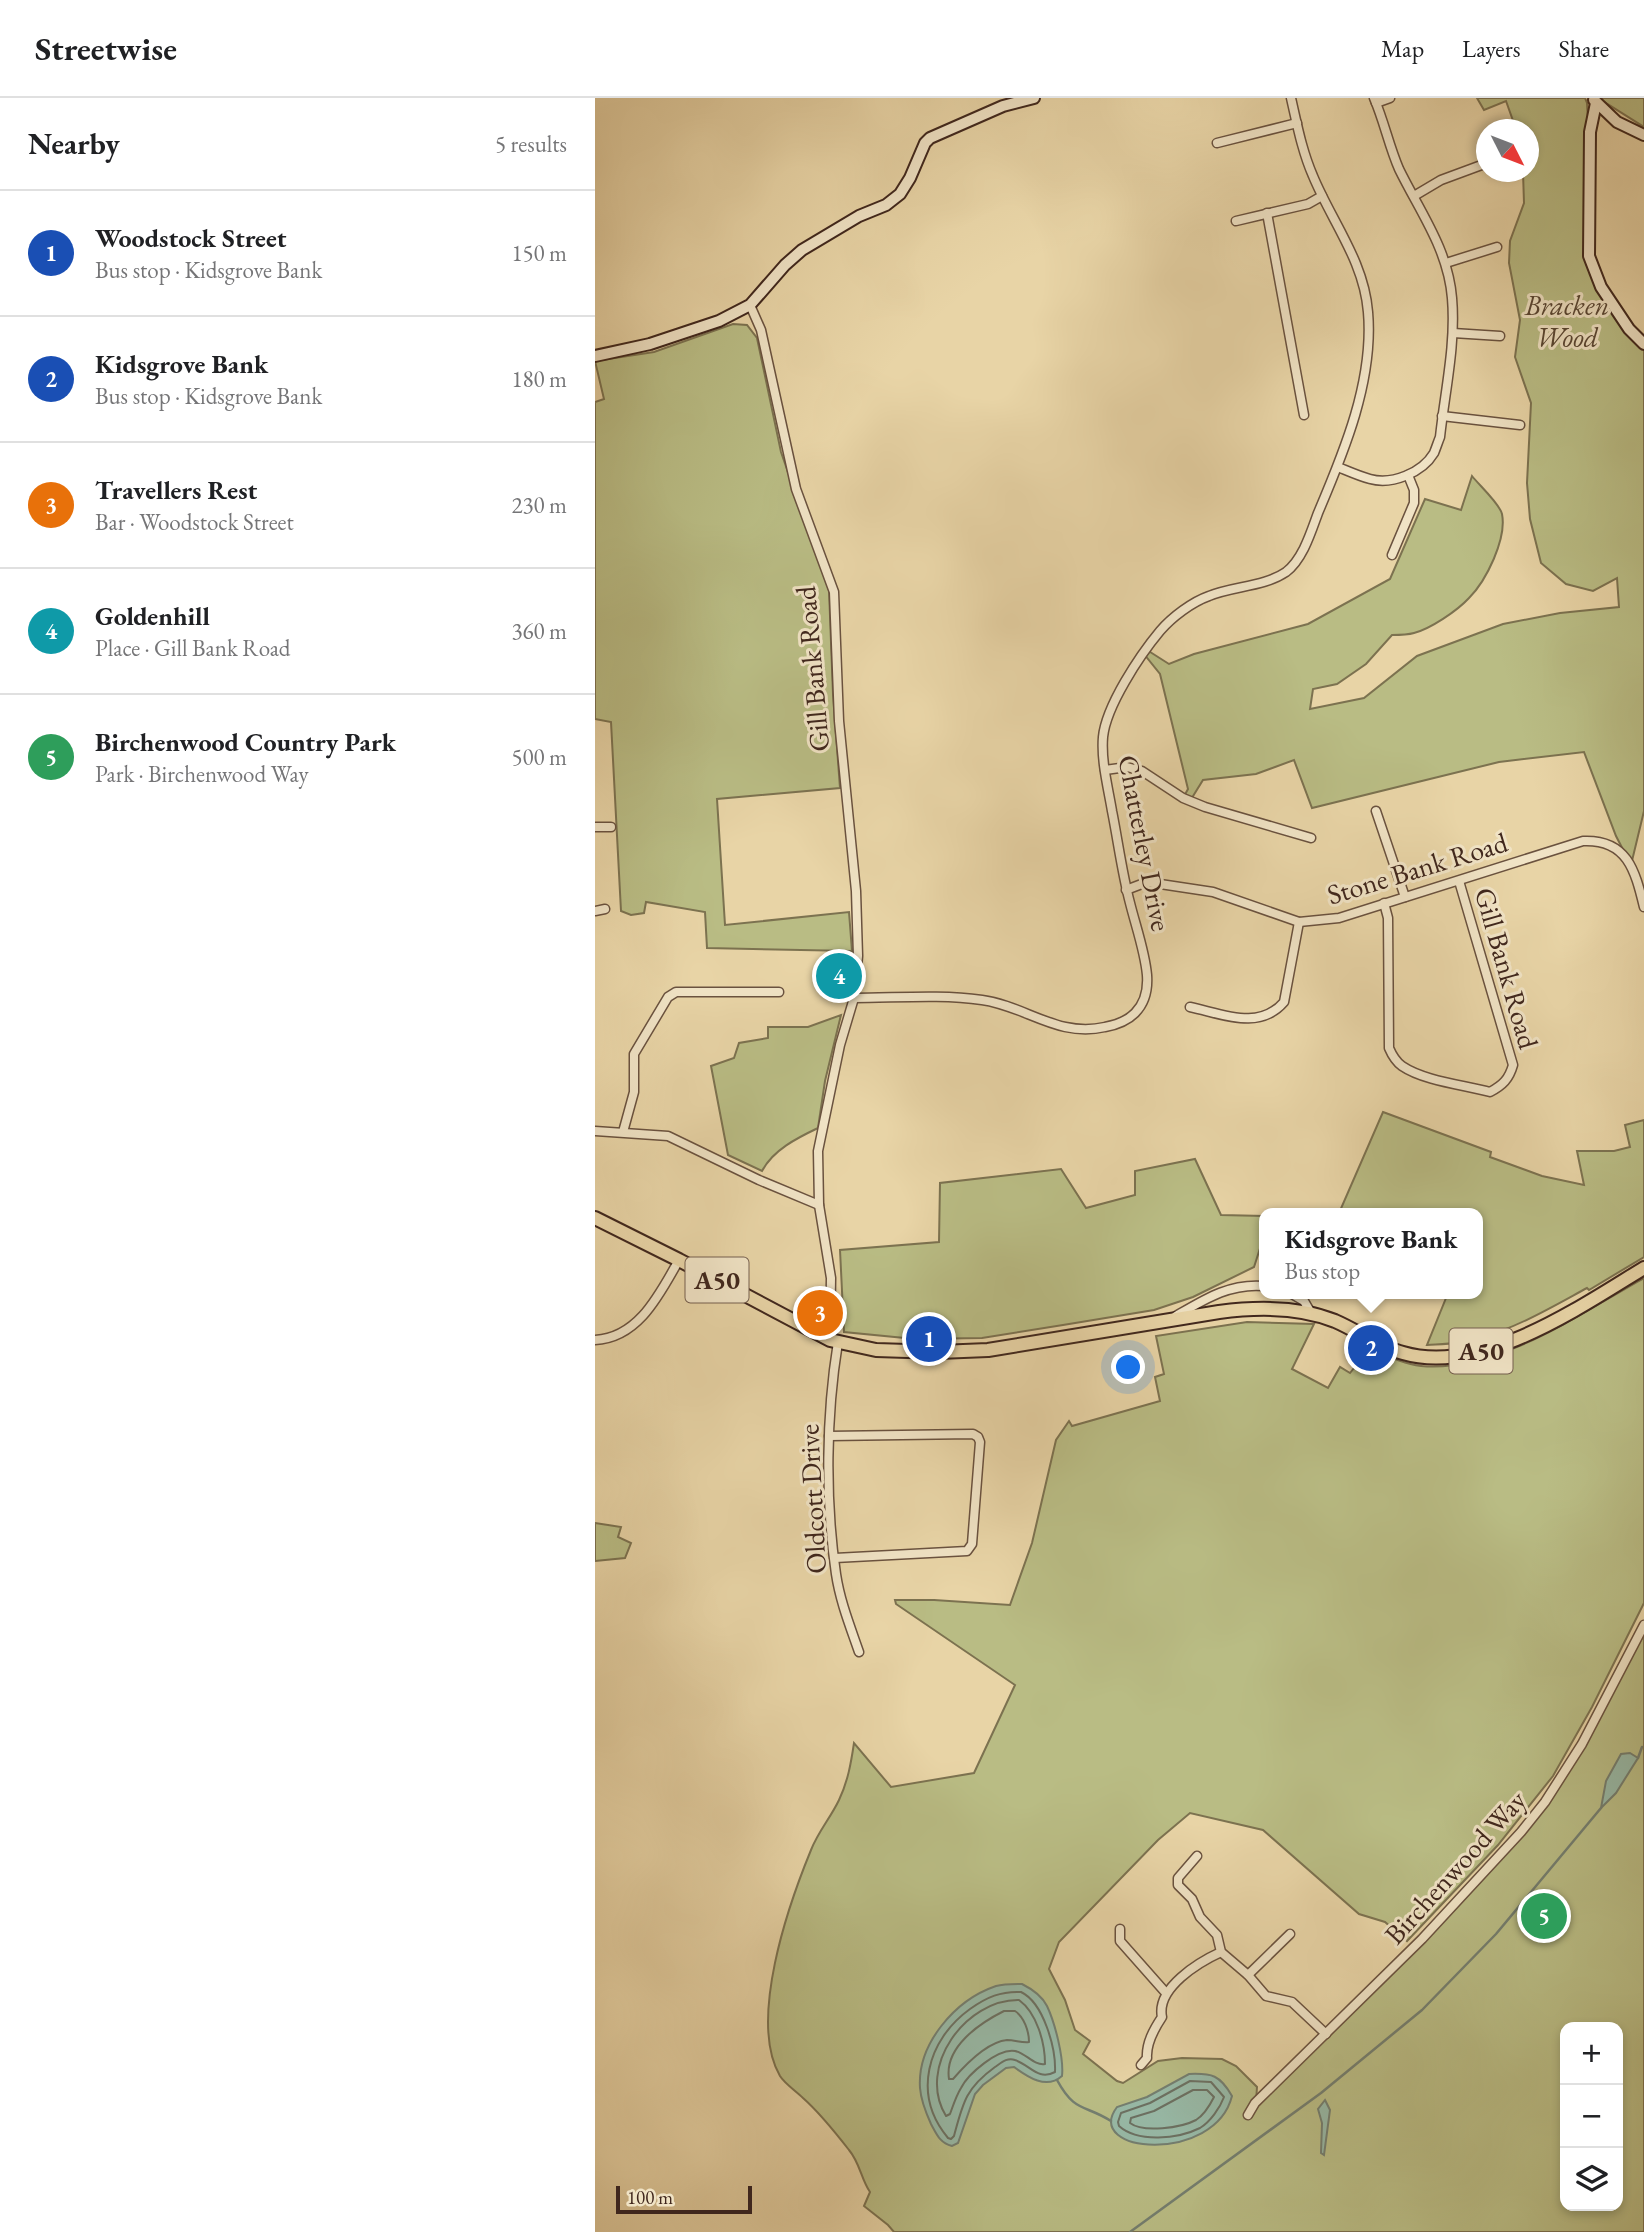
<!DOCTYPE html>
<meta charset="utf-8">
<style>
body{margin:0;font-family:"EB Garamond",serif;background:#f2f2f2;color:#202124}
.controls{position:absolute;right:21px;bottom:21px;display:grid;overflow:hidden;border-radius:14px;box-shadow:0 4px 10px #0003}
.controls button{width:63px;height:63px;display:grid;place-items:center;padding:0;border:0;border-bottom:2px solid #e0e0e0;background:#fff;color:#202124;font:35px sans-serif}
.compass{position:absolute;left:881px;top:21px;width:63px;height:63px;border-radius:50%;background:#fff;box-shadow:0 4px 10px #0003;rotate:132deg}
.scale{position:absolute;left:21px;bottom:18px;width:136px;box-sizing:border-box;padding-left:7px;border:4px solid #40271d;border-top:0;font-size:19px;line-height:24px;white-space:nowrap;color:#40271d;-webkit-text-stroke:5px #f0e3c5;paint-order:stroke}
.you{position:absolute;left:534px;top:1270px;width:24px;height:24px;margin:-18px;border:5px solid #fff;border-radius:50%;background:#1a73e8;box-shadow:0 0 0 10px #1a73e833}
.badge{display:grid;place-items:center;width:46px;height:46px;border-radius:50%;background:#8f2418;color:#fff;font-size:23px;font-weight:700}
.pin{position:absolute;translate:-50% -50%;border:4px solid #fff;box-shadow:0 2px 7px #0006}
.popup{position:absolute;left:664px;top:1110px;width:224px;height:91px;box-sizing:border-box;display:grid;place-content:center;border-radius:14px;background:#fff;filter:drop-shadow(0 2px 5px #0005);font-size:23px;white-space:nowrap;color:#757577}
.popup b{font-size:26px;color:#202124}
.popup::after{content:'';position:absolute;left:50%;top:100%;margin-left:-14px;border:14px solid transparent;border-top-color:#fff}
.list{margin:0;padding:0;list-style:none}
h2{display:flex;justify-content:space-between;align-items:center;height:91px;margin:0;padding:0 28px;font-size:30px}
h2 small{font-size:23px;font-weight:400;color:#757577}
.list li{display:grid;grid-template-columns:46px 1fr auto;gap:21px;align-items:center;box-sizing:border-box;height:126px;padding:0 28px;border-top:2px solid #e0e0e0}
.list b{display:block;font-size:26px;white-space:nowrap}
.list p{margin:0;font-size:23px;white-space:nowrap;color:#757577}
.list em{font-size:23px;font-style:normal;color:#757577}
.icon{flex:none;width:38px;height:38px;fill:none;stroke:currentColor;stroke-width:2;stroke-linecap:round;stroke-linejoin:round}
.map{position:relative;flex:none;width:1049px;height:2134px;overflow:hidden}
header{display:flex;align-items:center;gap:42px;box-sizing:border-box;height:98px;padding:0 35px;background:#fff;border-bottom:2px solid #e0e0e0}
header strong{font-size:33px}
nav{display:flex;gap:38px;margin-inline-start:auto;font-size:24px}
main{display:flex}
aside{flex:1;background:#fff}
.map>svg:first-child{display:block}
</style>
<header>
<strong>Streetwise</strong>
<nav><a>Map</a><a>Layers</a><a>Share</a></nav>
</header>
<main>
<aside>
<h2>Nearby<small>5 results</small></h2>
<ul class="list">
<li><span class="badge" style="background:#1a4fb4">1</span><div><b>Woodstock Street</b><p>Bus stop · Kidsgrove Bank</p></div><em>150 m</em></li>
<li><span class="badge" style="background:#1a4fb4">2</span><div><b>Kidsgrove Bank</b><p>Bus stop · Kidsgrove Bank</p></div><em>180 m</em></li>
<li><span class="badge" style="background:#e8710a">3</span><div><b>Travellers Rest</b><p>Bar · Woodstock Street</p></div><em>230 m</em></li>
<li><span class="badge" style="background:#0f9aa8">4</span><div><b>Goldenhill</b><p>Place · Gill Bank Road</p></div><em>360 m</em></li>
<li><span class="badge" style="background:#2e9e5b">5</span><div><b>Birchenwood Country Park</b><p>Park · Birchenwood Way</p></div><em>500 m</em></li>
</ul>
</aside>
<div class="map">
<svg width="1049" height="2134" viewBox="0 0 1049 2134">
<rect width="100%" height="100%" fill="#e8d4a6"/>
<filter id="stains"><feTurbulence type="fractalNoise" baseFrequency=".00286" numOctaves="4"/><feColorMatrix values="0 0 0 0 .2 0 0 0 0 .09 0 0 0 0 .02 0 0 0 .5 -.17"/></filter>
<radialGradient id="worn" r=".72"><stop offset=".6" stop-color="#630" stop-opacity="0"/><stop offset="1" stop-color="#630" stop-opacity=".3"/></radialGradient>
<g fill="#b9bc84" stroke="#7c7250" stroke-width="2" fill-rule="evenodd">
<path d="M882,0H990L992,5L993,22L990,159L1049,246V713L1036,767L1021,738L989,654L904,664L717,710L699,662L661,676L608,682L595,703L588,700L593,691L565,576L549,556L552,552L574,566L599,556L713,526L795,481L830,401L866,412L877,378C884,387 905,406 907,416C912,441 891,483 874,500C862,513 835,531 819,535C812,537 804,537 797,537L771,566L742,586L718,591L715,611L769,600L822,558L908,526L965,515L1024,509L1022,480L998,493L971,486L946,465L935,421L932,385L936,305L920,259L925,222L914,165L915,143L929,105L928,74H934V32L921,31L911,3L889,12Z"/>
<polygon points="1003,0 1049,0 1049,29"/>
<polygon points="138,226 152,227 162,240 186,354 234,492 238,596 245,690 122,701 130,827 254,814 257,853 112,850 110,814 51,804 49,815 36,817 26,813 16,624 0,621 0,304 9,301 0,263 59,254"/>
<path d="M246,917L230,983L223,1030C202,1040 178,1052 167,1073L133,1057L116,968L139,960L144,945L173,940V929H213Z"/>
<path d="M788,1014L896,1054L895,1059L947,1078L989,1087L982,1053H1019L1035,1049L1030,1027L1049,1022V1159L994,1192L992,1190C957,1209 920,1231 881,1241C866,1246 848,1246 832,1247L851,1200L843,1196H883V1115H744Z"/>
<polygon points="600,1061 626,1117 669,1118 669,1138 659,1169 598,1199 559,1212 468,1227 387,1240 320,1241 249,1234 245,1152 344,1144 345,1085 466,1071 491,1110 540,1097 540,1073"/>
<path d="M1049,1180V1505L997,1609L958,1678L903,1747L812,1843L790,1824L764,1816L668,1732L595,1715L563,1742L464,1844L454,1871L470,1902L480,1932L495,1943L488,1956L522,1983L528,1985L563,1963L587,1960L627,1961L641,1968L662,1989L661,2004L926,1734L978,1662L1049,1526V2134H299L293,2127L269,2108L275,2094C266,2081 265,2065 254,2052C240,2034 225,2015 208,2000C201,1993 190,1986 185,1978C153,1923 193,1808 216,1752C223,1734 236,1719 244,1702C253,1683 256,1665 259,1645L296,1689L379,1675L420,1587L301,1506L300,1502H339L415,1507L437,1445L461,1342L474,1323L477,1328L565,1303L560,1279L569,1276L561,1238L652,1224L719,1226L697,1271L733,1290L745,1269L755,1275L775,1250C791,1257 808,1266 826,1268C902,1275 984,1216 1049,1180ZM970,1929H1023V2108H970Z"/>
<polygon points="0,1425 26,1429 23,1439 36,1445 30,1460 0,1463"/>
</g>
<g fill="#97b8a5" stroke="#747e6f" stroke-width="2">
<polygon points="1035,1655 1043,1660 1021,1695 1006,1710 1011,1683 1026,1656"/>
<path d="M427,1886C437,1891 447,1898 452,1908C460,1925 469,1960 467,1978C451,1992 433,1979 419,1969L411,1970L388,1987L380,1996L363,2045L357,2048C345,2045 342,2037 336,2026C331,2015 326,2003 325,1990C322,1946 360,1902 401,1888C409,1886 419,1886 427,1886Z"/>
<path d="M594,1976C617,1975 625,1977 637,1998C620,2066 487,2056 522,2009L552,1999Z"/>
<polygon points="730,2002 735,2012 729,2057 726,2055 727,2025 723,2011"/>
</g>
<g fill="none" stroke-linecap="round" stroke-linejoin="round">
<g stroke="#6c7061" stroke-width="2">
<path d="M426,1894C449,1905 461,1951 460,1974C443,1983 435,1967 420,1962C412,1959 406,1965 400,1969C371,1990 368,2004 359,2038L356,2041L353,2040C317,1997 332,1942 375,1911C392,1899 406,1893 426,1894Z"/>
<path d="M424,1902C442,1915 450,1945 450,1966C439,1968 431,1955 420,1953C403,1950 373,1976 366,1990C361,1998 358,2008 355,2016L351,2018C321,1969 371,1901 424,1902Z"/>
<path d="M409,1913H420C429,1919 434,1933 434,1944C427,1945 420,1942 412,1942C392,1944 371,1966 358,1981H354C349,1949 385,1925 409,1913Z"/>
<path d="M595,1983L616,1984L629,1999C625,2010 615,2024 605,2030C583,2041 543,2045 524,2028L523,2024L526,2015L555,2005Z"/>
<path d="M598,1992H612L619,1999C615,2007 609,2017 601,2022C586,2030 548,2035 535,2025L536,2020L559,2013Z"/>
</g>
<g stroke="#747e6f" stroke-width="2.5">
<polyline points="1043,1660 1047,1649"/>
<path d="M462,1982C480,2015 489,2006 516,2023"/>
<polyline points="535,2134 726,1995 827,1912 901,1836 1006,1710"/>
</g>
<defs>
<g id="street">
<polyline points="781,5 795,0"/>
<polyline points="622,45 702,25"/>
<polyline points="819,98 846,82 892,65"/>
<polyline points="672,115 709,317"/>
<polyline points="641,123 713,106 727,98"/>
<polyline points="851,165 902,149"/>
<polyline points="155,207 166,232 201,391 239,494 244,623 261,793 263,858 259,900 245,947 223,1053 224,1107 236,1180 235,1242"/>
<polyline points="858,235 905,238"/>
<polyline points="847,318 925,327"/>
<path d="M743,369C753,373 764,378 775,381C797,387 827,375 839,355C841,350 843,344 845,339C850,293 861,246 857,200C853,151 825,114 804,71C794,48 789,23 779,0"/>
<polyline points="797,457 819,405 819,392 813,377"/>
<polyline points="510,672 532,669 547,673 588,700 610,709 716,740"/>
<polyline points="781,713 810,799"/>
<polyline points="0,729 16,729"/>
<path d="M531,792L552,784L618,794L704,824L744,820L988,743C1032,741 1040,772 1049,809"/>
<path d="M789,805L793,820L794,950C797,957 800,963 807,968C829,983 869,987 895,994C908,987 914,981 918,967L864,783"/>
<polyline points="0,813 10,811"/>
<path d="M259,900C301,900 345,896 387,902C431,908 463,940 510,929C521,927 532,923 540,915C550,905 553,891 552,877C550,854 541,829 535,805C527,775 523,743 517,713C513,689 506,663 508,639C511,608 545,557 565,533C577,519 597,504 614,498C638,488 669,489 691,474C708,461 716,434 723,415C749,354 779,282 773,214C769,163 737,124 718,78C707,53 702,26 696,0"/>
<path d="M595,909C628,916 664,933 689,904L704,824"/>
<polyline points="0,1033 73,1038 164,1082 224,1107"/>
<polyline points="28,1034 39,994 39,956 73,899 81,894 184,894"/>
<polyline points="697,1196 709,1203 716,1215"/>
<path d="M581,1218C610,1201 635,1185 669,1188"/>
<path d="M0,1242C44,1240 65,1195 84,1162"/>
<path d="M243,1244C231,1318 230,1402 241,1476C245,1503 255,1528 264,1554"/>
<polyline points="234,1338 378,1336 383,1339 385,1344 377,1446 372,1453 240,1460"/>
<polyline points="602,1758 583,1780 583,1787 597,1801 605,1819 622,1837 626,1854 653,1877 671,1898 697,1904 731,1936"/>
<polyline points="525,1831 525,1843 571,1895"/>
<polyline points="653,1877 695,1836"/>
<path d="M546,1967L552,1960C551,1945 559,1931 567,1919C561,1890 604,1864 626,1854"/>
<polyline points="653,2017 660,2005 827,1841 926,1734 950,1704 987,1646 1049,1527"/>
</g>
<g id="secondary">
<polyline points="999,2 1022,24 1049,37"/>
<polyline points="1001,5 995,34 994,158 1006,189 1034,231 1049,246"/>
<polyline points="0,258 55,246 124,223 155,207 190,167 207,152 264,118 291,107 305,96 315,80 330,45 335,40 408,8 439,0"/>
</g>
<path id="primary" d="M0,1120L84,1162L235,1242L281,1252L344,1254L393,1252L624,1214C662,1209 703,1208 740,1223C763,1233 783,1248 808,1255C886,1278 985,1209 1049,1170"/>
</defs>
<use href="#street" stroke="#6a523f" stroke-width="11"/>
<use href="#secondary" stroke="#40271d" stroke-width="14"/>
<use href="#primary" stroke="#40271d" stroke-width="16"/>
<use href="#street" stroke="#f0e3c5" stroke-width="8"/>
<use href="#secondary" stroke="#f0e3c5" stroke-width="10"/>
<use href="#primary" stroke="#e8d4a6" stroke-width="12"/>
</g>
<g text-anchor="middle" stroke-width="6" stroke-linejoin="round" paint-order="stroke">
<g fill="#f0e3c5" stroke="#755f4f" stroke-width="2">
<rect x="90.5" y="1159.5" width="63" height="45" rx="5"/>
<rect x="854.5" y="1230.5" width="63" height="45" rx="5"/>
</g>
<g font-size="26" font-weight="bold" fill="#40271d">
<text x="122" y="1191">A50</text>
<text x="886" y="1262">A50</text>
</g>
<g font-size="28" font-style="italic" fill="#584532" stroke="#f0e3c5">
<text x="972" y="217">Bracken<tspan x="972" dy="32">Wood</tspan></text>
</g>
<g font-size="28" fill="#40271d" stroke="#f0e3c5">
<text transform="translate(217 571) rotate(-95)" y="10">Gill Bank Road</text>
<text transform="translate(550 745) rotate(79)" y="10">Chatterley Drive</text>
<text transform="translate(822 770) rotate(-17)" y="10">Stone Bank Road</text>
<text transform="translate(912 870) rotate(74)" y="10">Gill Bank Road</text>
<text transform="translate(217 1401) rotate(-93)" y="10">Oldcott Drive</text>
<text transform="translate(860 1769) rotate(-48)" y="10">Birchenwood Way</text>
</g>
</g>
<rect width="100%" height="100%" filter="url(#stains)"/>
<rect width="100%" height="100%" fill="url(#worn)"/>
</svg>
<div class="controls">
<button>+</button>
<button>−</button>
<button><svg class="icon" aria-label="layers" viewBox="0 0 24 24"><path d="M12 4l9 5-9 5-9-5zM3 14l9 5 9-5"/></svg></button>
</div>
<svg class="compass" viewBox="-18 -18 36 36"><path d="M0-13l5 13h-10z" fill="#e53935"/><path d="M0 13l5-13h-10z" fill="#757577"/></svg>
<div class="scale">100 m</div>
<div class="you"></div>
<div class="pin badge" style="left:334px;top:1241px;background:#1a4fb4">1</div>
<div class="pin badge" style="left:776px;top:1250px;background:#1a4fb4">2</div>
<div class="popup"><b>Kidsgrove Bank</b>Bus stop</div>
<div class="pin badge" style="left:225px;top:1215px;background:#e8710a">3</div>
<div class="pin badge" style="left:244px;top:878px;background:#0f9aa8">4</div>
<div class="pin badge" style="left:949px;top:1818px;background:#2e9e5b">5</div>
</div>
</main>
